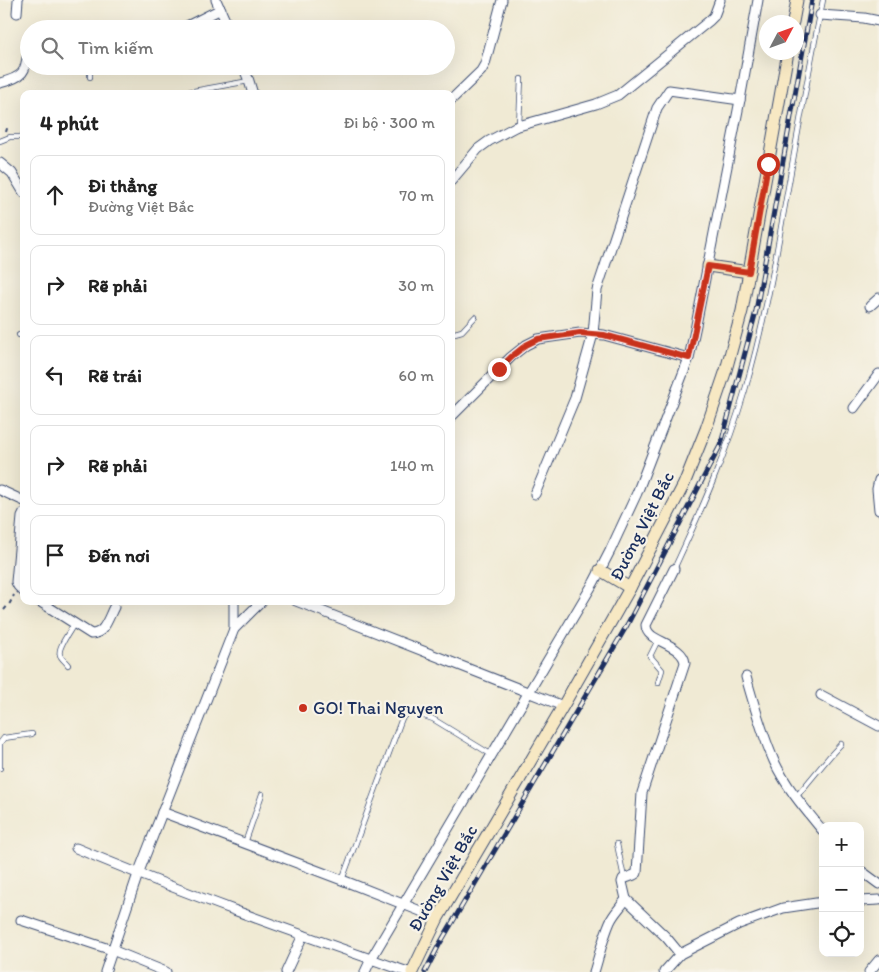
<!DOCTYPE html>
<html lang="vi">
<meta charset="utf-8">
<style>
body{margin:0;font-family:Itim,sans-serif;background:#f2f2f2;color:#222}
.controls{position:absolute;right:15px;bottom:15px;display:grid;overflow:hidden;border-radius:10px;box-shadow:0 5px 20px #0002}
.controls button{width:45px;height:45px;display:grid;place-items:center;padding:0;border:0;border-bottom:1px solid #e0e0e0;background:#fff;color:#222;font:25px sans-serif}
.compass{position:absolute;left:759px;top:15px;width:45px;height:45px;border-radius:50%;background:#fff;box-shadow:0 5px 20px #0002;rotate:49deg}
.stop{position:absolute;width:15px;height:15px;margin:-11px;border:4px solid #c8321e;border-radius:50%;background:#fff}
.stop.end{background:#c8321e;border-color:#fff;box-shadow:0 1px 5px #0008}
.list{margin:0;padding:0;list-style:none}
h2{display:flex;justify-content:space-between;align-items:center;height:65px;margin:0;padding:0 20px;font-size:21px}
h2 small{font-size:16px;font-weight:400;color:#767676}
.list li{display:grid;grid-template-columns:32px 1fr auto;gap:15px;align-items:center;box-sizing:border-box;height:80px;margin:0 10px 10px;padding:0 10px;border:1px solid #e0e0e0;border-radius:10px}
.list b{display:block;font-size:19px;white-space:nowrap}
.list p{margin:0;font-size:16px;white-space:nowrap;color:#767676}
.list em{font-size:16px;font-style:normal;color:#767676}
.icon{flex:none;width:28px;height:28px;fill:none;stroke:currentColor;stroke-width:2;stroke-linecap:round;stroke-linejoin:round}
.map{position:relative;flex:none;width:879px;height:972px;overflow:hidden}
.search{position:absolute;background:#fff;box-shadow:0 5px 20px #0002;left:20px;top:20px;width:435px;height:55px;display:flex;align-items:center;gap:12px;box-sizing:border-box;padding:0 18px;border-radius:28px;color:#767676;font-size:19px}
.panel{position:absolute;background:#fff;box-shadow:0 5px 20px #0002;left:20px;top:90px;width:435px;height:515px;border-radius:10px}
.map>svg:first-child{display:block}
</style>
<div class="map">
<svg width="879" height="972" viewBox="0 0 879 972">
<rect width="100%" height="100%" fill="#f7f3e8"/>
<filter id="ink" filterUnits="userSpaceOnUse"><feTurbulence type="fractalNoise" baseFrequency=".02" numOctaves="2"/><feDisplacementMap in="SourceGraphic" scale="10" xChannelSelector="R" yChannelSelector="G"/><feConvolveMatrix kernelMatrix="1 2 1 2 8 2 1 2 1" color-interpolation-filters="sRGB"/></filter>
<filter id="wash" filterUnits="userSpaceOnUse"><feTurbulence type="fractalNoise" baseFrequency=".0096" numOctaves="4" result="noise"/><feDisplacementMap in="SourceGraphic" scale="20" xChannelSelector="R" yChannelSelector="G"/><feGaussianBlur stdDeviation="1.12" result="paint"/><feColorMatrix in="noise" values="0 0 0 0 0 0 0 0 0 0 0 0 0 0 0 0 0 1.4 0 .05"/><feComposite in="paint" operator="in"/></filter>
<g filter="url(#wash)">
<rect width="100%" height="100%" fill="#f0ead4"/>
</g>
<g filter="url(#ink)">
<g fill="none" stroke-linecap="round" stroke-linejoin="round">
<defs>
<g id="lane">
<polyline points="90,66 90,77"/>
<polyline points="177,94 249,81"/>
<polyline points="519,125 521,79"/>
<polyline points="0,141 10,137 24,137"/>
<polyline points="451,334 462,331 475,317"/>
<polyline points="19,335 24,333"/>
<path d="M674,569C701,511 727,452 745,390C762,333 773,275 783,216C796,144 808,72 823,0"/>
<polyline points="658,640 650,656 662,670 658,683"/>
<path d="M68,665C66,662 61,658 60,655C57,648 71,630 74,624"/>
<polyline points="0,768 0,743 4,738 32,734"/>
<polyline points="796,797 830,756 841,744"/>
<polyline points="245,843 262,794"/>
<polyline points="617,844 624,878"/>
<polyline points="342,880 402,718 410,711 433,719 492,755"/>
</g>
<g id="street">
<polyline points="216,0 229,29"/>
<polyline points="17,13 18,0"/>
<polyline points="820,15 864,18 879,21"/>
<polyline points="181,29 221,9"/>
<polyline points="243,66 249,81 253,94"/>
<path d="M0,83C27,76 25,71 29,46"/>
<polyline points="451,100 481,71 485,64 502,0"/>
<polyline points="0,163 12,173 24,193"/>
<polyline points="451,181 478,149 489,141 515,127 596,104 618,95 709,21 714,16 720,0"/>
<polyline points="870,306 879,298"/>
<polyline points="854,408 879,374"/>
<polyline points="451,417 511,357 526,345 538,339 580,333 604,335 689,358"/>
<polyline points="879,480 877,489 879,510"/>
<polyline points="0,490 24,501"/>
<polyline points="535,494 575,398 593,334 597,290 657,108 669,90 740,100"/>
<polyline points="24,513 22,517 16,582 18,586 24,592"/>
<path d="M39,601L91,634C105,634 108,618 114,607"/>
<polyline points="234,601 234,629"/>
<polyline points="296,601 563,706"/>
<path d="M746,677C754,705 762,734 774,761C786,787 805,809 823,831"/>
<polyline points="821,695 879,726"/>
<polyline points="162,812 342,880 438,918"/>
<path d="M76,848C185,894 296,933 408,972"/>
<polyline points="860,870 879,884"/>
<polyline points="626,899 666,937 680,954"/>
<polyline points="860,901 879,900"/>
<polyline points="21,920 112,950 166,972"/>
<polyline points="105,972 138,874 234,629 262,601"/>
<polyline points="286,972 303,935"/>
<polyline points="365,972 371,959 594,582 610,551 637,493 689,358 696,325 740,100 758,0"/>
<path d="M594,972C599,956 603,938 610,922C614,913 621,907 626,899L622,882L623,879L634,875L637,873L642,793L685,663C684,649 662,643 652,636C648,633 646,630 646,625L674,569"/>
<polyline points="664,972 680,954 739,924 783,908 823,902"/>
<polyline points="869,972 879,960"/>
</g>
<g id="secondary">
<polyline points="793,22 797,0"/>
<polyline points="708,266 749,272"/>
<polyline points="600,570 630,588"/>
<polyline points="412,972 438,918 563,706 630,588 684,484 706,429 726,370 742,311 788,52"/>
</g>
</defs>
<use href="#lane" stroke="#3b4b70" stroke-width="6"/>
<use href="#street" stroke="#3b4b70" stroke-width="11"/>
<use href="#secondary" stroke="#3b4b70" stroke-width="13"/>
<g stroke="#3b4b70" stroke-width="2" stroke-dasharray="4 4" stroke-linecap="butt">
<polyline points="6,132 8,125"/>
<polyline points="4,610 10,603 14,595"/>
</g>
<use href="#lane" stroke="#fff" stroke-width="4.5"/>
<use href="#street" stroke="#fff" stroke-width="9"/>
<use href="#secondary" stroke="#f7e8c3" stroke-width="11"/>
<defs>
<polyline id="rail" points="425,972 439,945 626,627 721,444 756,311 812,0"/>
</defs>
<use href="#rail" stroke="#1b2f5e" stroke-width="5"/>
<use href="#rail" stroke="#f7f3e8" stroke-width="3" stroke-dasharray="9" stroke-linecap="butt"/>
</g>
</g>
<g fill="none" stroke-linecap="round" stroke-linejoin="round" filter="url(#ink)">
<polyline stroke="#c8321e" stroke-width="6" points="499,369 511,357 526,345 538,339 580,333 604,335 689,358 708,266 749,272 768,164"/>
</g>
<circle fill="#c8321e" stroke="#f7f3e8" stroke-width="2" cx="303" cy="708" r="5"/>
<g text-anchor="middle" stroke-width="4.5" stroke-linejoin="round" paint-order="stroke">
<g font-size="18" fill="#1b2f5e" stroke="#f7f3e8">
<text transform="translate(642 526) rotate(-63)" y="6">Đường Việt Bắc</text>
<text transform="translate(443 878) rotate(-60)" y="6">Đường Việt Bắc</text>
</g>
<g font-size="18" fill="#1b2f5e" stroke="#f7f3e8" text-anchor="start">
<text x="313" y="714">GO! Thai Nguyen</text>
</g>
</g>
</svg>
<div class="controls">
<button>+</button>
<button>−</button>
<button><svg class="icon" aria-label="locate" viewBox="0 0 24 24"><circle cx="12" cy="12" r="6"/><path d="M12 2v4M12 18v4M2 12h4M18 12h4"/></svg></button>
</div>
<svg class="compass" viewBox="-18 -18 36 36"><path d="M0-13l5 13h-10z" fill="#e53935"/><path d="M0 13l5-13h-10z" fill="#767676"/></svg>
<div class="stop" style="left:768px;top:164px"></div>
<div class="stop end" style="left:499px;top:369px"></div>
<div class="search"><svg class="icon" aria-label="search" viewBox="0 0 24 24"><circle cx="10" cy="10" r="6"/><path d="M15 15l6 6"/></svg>Tìm kiếm</div>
<section class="panel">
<h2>4 phút<small>Đi bộ · 300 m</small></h2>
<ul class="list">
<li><svg class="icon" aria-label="ahead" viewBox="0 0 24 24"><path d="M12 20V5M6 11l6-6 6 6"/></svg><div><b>Đi thẳng</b><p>Đường Việt Bắc</p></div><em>70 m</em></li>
<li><svg class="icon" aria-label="right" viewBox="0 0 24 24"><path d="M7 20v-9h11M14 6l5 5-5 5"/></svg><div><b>Rẽ phải</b></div><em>30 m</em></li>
<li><svg class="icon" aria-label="left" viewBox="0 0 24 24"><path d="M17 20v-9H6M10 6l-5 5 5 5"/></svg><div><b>Rẽ trái</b></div><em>60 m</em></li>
<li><svg class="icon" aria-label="right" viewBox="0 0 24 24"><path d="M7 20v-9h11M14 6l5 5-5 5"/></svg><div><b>Rẽ phải</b></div><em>140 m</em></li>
<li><svg class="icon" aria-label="arrive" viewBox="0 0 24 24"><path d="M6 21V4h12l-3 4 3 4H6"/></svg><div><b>Đến nơi</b></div></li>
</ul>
</section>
</div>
